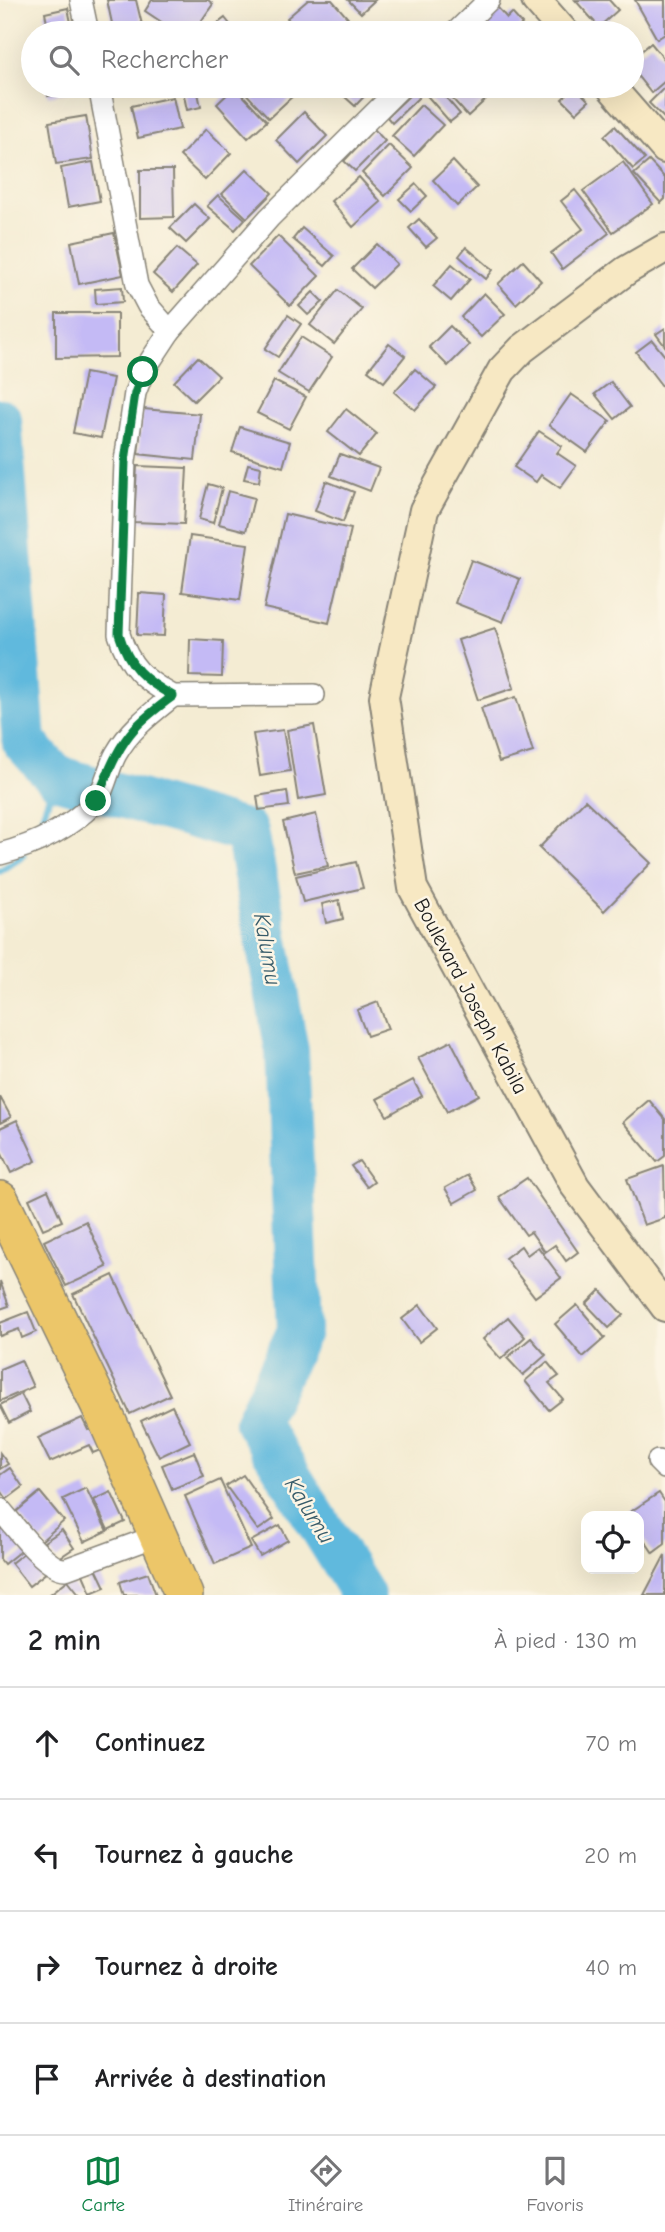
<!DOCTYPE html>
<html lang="fr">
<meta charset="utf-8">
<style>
body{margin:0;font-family:"Comic Neue",sans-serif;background:#f6f6f6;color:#202124}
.controls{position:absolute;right:21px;bottom:21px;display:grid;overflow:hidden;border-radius:14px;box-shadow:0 7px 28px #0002}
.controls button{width:63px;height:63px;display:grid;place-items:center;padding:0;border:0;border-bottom:2px solid #e0e0e0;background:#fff;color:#202124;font:35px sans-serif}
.stop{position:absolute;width:21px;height:21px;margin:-16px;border:5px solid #0b8043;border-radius:50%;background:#fff}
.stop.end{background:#0b8043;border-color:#fff;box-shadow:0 2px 7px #0008}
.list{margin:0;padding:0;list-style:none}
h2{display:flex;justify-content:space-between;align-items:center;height:91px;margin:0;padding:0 28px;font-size:30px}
h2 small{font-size:23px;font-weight:400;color:#757577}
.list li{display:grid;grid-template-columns:46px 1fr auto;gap:21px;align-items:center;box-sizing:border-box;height:112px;padding:0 28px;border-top:2px solid #e0e0e0}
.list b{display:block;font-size:26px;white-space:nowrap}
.list em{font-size:23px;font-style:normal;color:#757577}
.icon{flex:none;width:38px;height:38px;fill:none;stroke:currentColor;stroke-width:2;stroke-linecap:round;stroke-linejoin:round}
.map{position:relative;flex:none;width:665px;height:1595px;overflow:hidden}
.search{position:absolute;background:#fff;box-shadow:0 7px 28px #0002;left:21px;right:21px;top:21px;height:77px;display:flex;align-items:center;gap:18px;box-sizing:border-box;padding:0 24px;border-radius:38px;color:#757577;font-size:26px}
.sheet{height:539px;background:#fff}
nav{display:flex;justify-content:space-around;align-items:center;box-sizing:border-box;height:98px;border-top:2px solid #e0e0e0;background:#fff;font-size:19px;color:#757577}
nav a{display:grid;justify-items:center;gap:4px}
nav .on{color:#0b8043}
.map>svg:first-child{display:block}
</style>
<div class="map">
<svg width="665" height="1595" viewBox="0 0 665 1595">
<rect width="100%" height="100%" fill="#fcf5e5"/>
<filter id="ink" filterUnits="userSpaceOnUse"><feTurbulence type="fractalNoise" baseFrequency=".0143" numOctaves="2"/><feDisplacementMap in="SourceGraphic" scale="14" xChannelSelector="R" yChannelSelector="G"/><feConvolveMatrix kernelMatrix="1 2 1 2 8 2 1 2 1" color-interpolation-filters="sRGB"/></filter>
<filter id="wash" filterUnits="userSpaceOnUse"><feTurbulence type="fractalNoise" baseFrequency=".00686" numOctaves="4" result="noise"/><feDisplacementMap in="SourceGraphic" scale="28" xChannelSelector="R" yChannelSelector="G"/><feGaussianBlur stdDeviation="1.57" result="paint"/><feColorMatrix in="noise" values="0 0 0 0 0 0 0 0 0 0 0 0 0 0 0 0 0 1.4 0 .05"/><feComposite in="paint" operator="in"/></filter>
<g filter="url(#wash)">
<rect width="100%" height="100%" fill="#f4ecd3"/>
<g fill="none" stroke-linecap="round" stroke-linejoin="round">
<g stroke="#60b9dd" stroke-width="7">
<polyline points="36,835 56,777"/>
<polyline points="0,871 23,856"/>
</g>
<polyline stroke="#60b9dd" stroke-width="44" points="0,420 24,742 56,777 247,832 287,1051 299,1331 256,1422 363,1595"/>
</g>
<g id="blocks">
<g fill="#c4baf5">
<polygon points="107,0 136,0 144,33 114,33"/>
<polygon points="152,0 208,0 213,4 193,33 178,33 145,11"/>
<polygon points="308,0 332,0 354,25 344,33 300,33 287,18"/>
<polygon points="348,0 375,0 361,13"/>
<polygon points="575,0 609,0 618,10 599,27"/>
<polygon points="635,0 665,0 665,34 657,39"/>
<polygon points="497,7 507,18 512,13 522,24 518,28 523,33 482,33 487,29 481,22"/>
<polygon points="68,8 73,33 49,33 45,13"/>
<polygon points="225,18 237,33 205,33"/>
<polygon points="651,43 665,60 665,81 651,93 632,69 632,59"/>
<polygon points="46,86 82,86 83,89 48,96"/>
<polygon points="156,86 175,86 175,87 157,91"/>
<polygon points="239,86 287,86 295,94 269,118"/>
<polygon points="333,86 374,86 355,106"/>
<polygon points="427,86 436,86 460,114 450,122 422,90"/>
<polygon points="441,86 488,86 494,92 468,116"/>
<polygon points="235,87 267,121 248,138 217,104"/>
<polygon points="575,87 589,101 576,113 562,99"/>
<polygon points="665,87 665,119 649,103"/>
<polygon points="197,88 201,107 187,110 183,91"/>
<polygon points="413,92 419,97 392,123 387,117"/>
<polygon points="173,97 180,129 138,138 131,106"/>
<polygon points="421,105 443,125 414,156 392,136"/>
<polygon points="304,112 327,136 299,164 276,140"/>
<polygon points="86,116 93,159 56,164 49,122"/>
<polygon points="615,126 645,159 633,169 604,136"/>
<polygon points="206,129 231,153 205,180 180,156"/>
<polygon points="374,129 385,141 355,171 344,161"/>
<polygon points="389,145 413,168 385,196 362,173"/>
<polygon points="453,161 477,187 457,206 433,180"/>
<polygon points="649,161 665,178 665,199 661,203 634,174"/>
<polygon points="93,162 100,201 68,207 61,168"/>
<polygon points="623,162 653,204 613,232 583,191"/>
<polygon points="247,169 272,193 247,218 222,194"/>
<polygon points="140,170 173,170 174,217 140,218"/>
<polygon points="359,177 381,202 353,227 331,201"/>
<polygon points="416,184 427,196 411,211 399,199"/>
<polygon points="575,190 609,233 562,269 551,253 583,229 561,201"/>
<polygon points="218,195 245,219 235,230 207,206"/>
<polygon points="194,204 210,219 186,243 170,228"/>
<polygon points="419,219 437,238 426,247 409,228"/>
<polygon points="302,228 334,256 325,266 293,239"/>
<polygon points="114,233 123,275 79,284 71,242"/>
<polygon points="278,236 319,276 290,306 249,266"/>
<polygon points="377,244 397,264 372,288 352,269"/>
<polygon points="466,247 493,270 486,279 459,256"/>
<polygon points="177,248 197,265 173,292 153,274"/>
<polygon points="523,261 541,281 516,304 498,284"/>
<polygon points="452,264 470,279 451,301 433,286"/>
<polygon points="122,287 123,302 96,304 95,289"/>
<polygon points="338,290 362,309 334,344 310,325"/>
<polygon points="313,292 323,302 308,315 299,306"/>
<polygon points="484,293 505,314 481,337 461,317"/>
<polygon points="56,313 117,313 117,357 56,358"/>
<polygon points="288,315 301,324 278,357 265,349"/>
<polygon points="450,326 469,345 448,366 429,347"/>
<polygon points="665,328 665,346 656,334"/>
<polygon points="301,337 332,357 309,392 278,373"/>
<polygon points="652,340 665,356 665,384 662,386 636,352"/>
<polygon points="389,344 405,356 384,382 368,370"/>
<polygon points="198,357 219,376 194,401 174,382"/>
<polygon points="415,369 436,387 415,410 394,392"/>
<polygon points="85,373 113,378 101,438 73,433"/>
<polygon points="274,381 306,397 289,429 257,413"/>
<polygon points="611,382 630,407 615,419 595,394"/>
<polygon points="571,394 610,421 587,452 549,425"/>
<polygon points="143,409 200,414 195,460 138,454"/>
<polygon points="346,409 377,434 359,456 328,432"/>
<polygon points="240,427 290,442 283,467 232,452"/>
<polygon points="539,431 562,446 557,453 576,466 560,488 541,475 536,482 514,467"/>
<polygon points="340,454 379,468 370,491 331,476"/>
<polygon points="248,464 261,467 259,482 244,479"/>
<polygon points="137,466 187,468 184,524 134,522"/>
<polygon points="326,481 354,492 343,522 315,511"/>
<polygon points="208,484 222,488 213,523 199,519"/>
<polygon points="228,491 254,498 246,531 219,524"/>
<polygon points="285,514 351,529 329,623 264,608"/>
<polygon points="190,536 248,544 240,600 182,592"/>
<polygon points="471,560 520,579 503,622 455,603"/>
<polygon points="139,593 166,595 164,636 137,635"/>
<polygon points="495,628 514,688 478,700 458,640"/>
<polygon points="190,639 223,641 222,677 189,676"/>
<polygon points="516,697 533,752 499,762 481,708"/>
<polygon points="314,725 326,795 298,800 287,730"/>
<polygon points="283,730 290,771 260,776 253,734"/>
<polygon points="287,791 289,806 259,810 257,796"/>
<polygon points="585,800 651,863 604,911 539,848"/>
<polygon points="316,814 328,866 295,873 283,822"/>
<polygon points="356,862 363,888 303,902 296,876"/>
<polygon points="339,900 343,919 326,923 322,904"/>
<polygon points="378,1002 388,1029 367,1036 357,1010"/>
<polygon points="451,1041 479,1095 447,1112 418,1058"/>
<polygon points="413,1080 422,1096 387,1116 377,1099"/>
<polygon points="0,1097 11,1117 0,1123"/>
<polygon points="649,1100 665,1119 665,1156 657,1162 623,1122"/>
<polygon points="17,1120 36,1161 11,1173 0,1150 0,1128"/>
<polygon points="359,1161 374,1182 367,1187 351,1166"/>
<polygon points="664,1166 665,1218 644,1225 627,1179"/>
<polygon points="468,1175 477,1190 454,1203 445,1188"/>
<polygon points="527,1178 578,1252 566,1261 555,1245 545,1252 531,1232 526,1235 499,1197"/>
<polygon points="48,1190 62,1221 43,1229 29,1199"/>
<polygon points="86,1221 107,1267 66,1286 44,1241"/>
<polygon points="521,1246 527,1255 538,1247 561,1278 535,1297 505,1258"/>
<polygon points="113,1275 170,1395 130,1414 73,1294"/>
<polygon points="0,1281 9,1306 0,1309"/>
<polygon points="600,1290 623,1315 609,1328 586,1304"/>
<polygon points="420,1305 437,1328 419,1342 402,1319"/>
<polygon points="577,1305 605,1338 583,1357 555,1324"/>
<polygon points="28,1312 36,1332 22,1338 19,1329 0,1336 0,1323"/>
<polygon points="508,1317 525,1337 501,1359 483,1339"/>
<polygon points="531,1338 546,1355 523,1375 507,1358"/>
<polygon points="21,1360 33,1387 0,1401 0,1369"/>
<polygon points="547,1362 559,1376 549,1383 563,1399 549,1410 525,1381"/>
<polygon points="21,1394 30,1412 9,1423 0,1405"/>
<polygon points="172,1406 190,1442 159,1457 141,1421"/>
<polygon points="82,1418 88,1430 93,1428 103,1449 93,1453 89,1445 50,1462 38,1438"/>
<polygon points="194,1452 204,1476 172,1489 162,1465"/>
<polygon points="0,1453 8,1464 0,1469"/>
<polygon points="10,1468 23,1487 7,1499 0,1489 0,1475"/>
<polygon points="243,1475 274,1519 258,1530 226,1486"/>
<polygon points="220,1480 251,1548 215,1564 185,1496"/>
<polygon points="86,1488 107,1531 84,1542 63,1499"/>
<polygon points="40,1492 64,1521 41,1541 16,1512"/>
<polygon points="111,1492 125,1522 108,1530 94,1500"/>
<polygon points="659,1493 665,1502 665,1544 653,1553 639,1532 639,1516 628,1516 627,1514"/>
<polygon points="0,1524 24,1548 4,1564 0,1559"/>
<polygon points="280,1525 288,1540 260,1556 251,1541"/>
<polygon points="62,1530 74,1548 56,1560 44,1542"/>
<polygon points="29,1549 47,1572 29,1586 11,1563"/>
<polygon points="665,1555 665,1595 644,1595"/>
<polygon points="94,1564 105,1587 91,1593 81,1570"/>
<polygon points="148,1573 156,1595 124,1595 120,1582"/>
<polygon points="68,1580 80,1595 49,1595"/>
</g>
</g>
</g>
<g filter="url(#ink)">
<use href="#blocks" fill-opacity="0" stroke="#888478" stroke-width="2"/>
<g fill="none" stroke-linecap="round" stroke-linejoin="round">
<defs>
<g id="street">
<polyline points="81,0 88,33"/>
<polyline points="455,33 489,0"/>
<polyline points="99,86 137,285 148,306 170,331 269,218 402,86"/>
<path d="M170,331L143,372L135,393L125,461L119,634C129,667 144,680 173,696L314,695"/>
<path d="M0,854C35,845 68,829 94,803C105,791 108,768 116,754C130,729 152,713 173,696"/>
<polyline points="658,1461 665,1468"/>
<path d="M0,1509C12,1523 47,1571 66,1569L159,1535"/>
</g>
<g id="secondary">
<polyline points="536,0 565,33"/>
<polyline points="610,86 665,149"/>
<polyline points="665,248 627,270 522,349 502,370 424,510 384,697 413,888 575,1186 665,1307"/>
</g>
<polyline id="highway" points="0,1200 107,1420 184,1595"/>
</defs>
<use href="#street" stroke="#888478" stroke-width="24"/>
<use href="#secondary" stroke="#888478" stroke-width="32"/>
<use href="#highway" stroke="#888478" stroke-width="40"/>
<use href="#street" stroke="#fff" stroke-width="21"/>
<use href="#secondary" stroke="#f7e8c3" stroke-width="28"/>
<use href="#highway" stroke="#ecc669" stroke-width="37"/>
</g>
</g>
<g fill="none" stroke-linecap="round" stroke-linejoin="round" filter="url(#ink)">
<path stroke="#0b8043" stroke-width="9" d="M96,801C107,776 116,749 135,728C146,716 160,706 173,696C144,680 129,667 119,634L125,461L135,393L143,372"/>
</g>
<g text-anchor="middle" stroke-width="5" stroke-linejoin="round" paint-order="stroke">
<g font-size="21" fill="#1c1c1c" stroke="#fcf5e5">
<text transform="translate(471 996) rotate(62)" y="7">Boulevard Joseph Kabila</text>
</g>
<g font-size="23" font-style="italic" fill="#375b69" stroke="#fcf5e5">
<text transform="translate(268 949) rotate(80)" y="8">Kalumu</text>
<text transform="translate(310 1510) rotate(58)" y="8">Kalumu</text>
</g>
</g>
</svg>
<div class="controls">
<button><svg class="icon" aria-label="locate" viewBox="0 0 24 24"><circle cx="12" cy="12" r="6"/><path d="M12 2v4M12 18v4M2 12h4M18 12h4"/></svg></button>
</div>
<div class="stop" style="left:143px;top:372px"></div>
<div class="stop end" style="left:96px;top:801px"></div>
<div class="search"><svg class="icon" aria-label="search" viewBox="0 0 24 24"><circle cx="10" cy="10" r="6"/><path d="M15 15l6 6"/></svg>Rechercher</div>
</div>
<section class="sheet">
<h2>2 min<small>À pied · 130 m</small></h2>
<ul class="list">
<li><svg class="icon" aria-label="ahead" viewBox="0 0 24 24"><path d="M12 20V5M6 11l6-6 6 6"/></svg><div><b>Continuez</b></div><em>70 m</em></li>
<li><svg class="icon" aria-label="left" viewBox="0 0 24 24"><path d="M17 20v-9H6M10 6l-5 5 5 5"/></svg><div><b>Tournez à gauche</b></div><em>20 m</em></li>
<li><svg class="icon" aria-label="right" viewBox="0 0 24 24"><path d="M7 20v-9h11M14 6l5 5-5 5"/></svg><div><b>Tournez à droite</b></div><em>40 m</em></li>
<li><svg class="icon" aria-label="arrive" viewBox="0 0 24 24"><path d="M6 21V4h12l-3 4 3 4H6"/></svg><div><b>Arrivée à destination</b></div></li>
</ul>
</section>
<nav>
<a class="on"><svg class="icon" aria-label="map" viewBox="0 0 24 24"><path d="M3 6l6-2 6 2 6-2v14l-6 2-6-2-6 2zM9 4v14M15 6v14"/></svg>Carte</a>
<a><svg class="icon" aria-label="directions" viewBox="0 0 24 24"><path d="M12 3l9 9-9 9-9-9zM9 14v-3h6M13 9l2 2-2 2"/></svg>Itinéraire</a>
<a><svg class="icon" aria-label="saved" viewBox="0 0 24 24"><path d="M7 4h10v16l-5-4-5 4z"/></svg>Favoris</a>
</nav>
